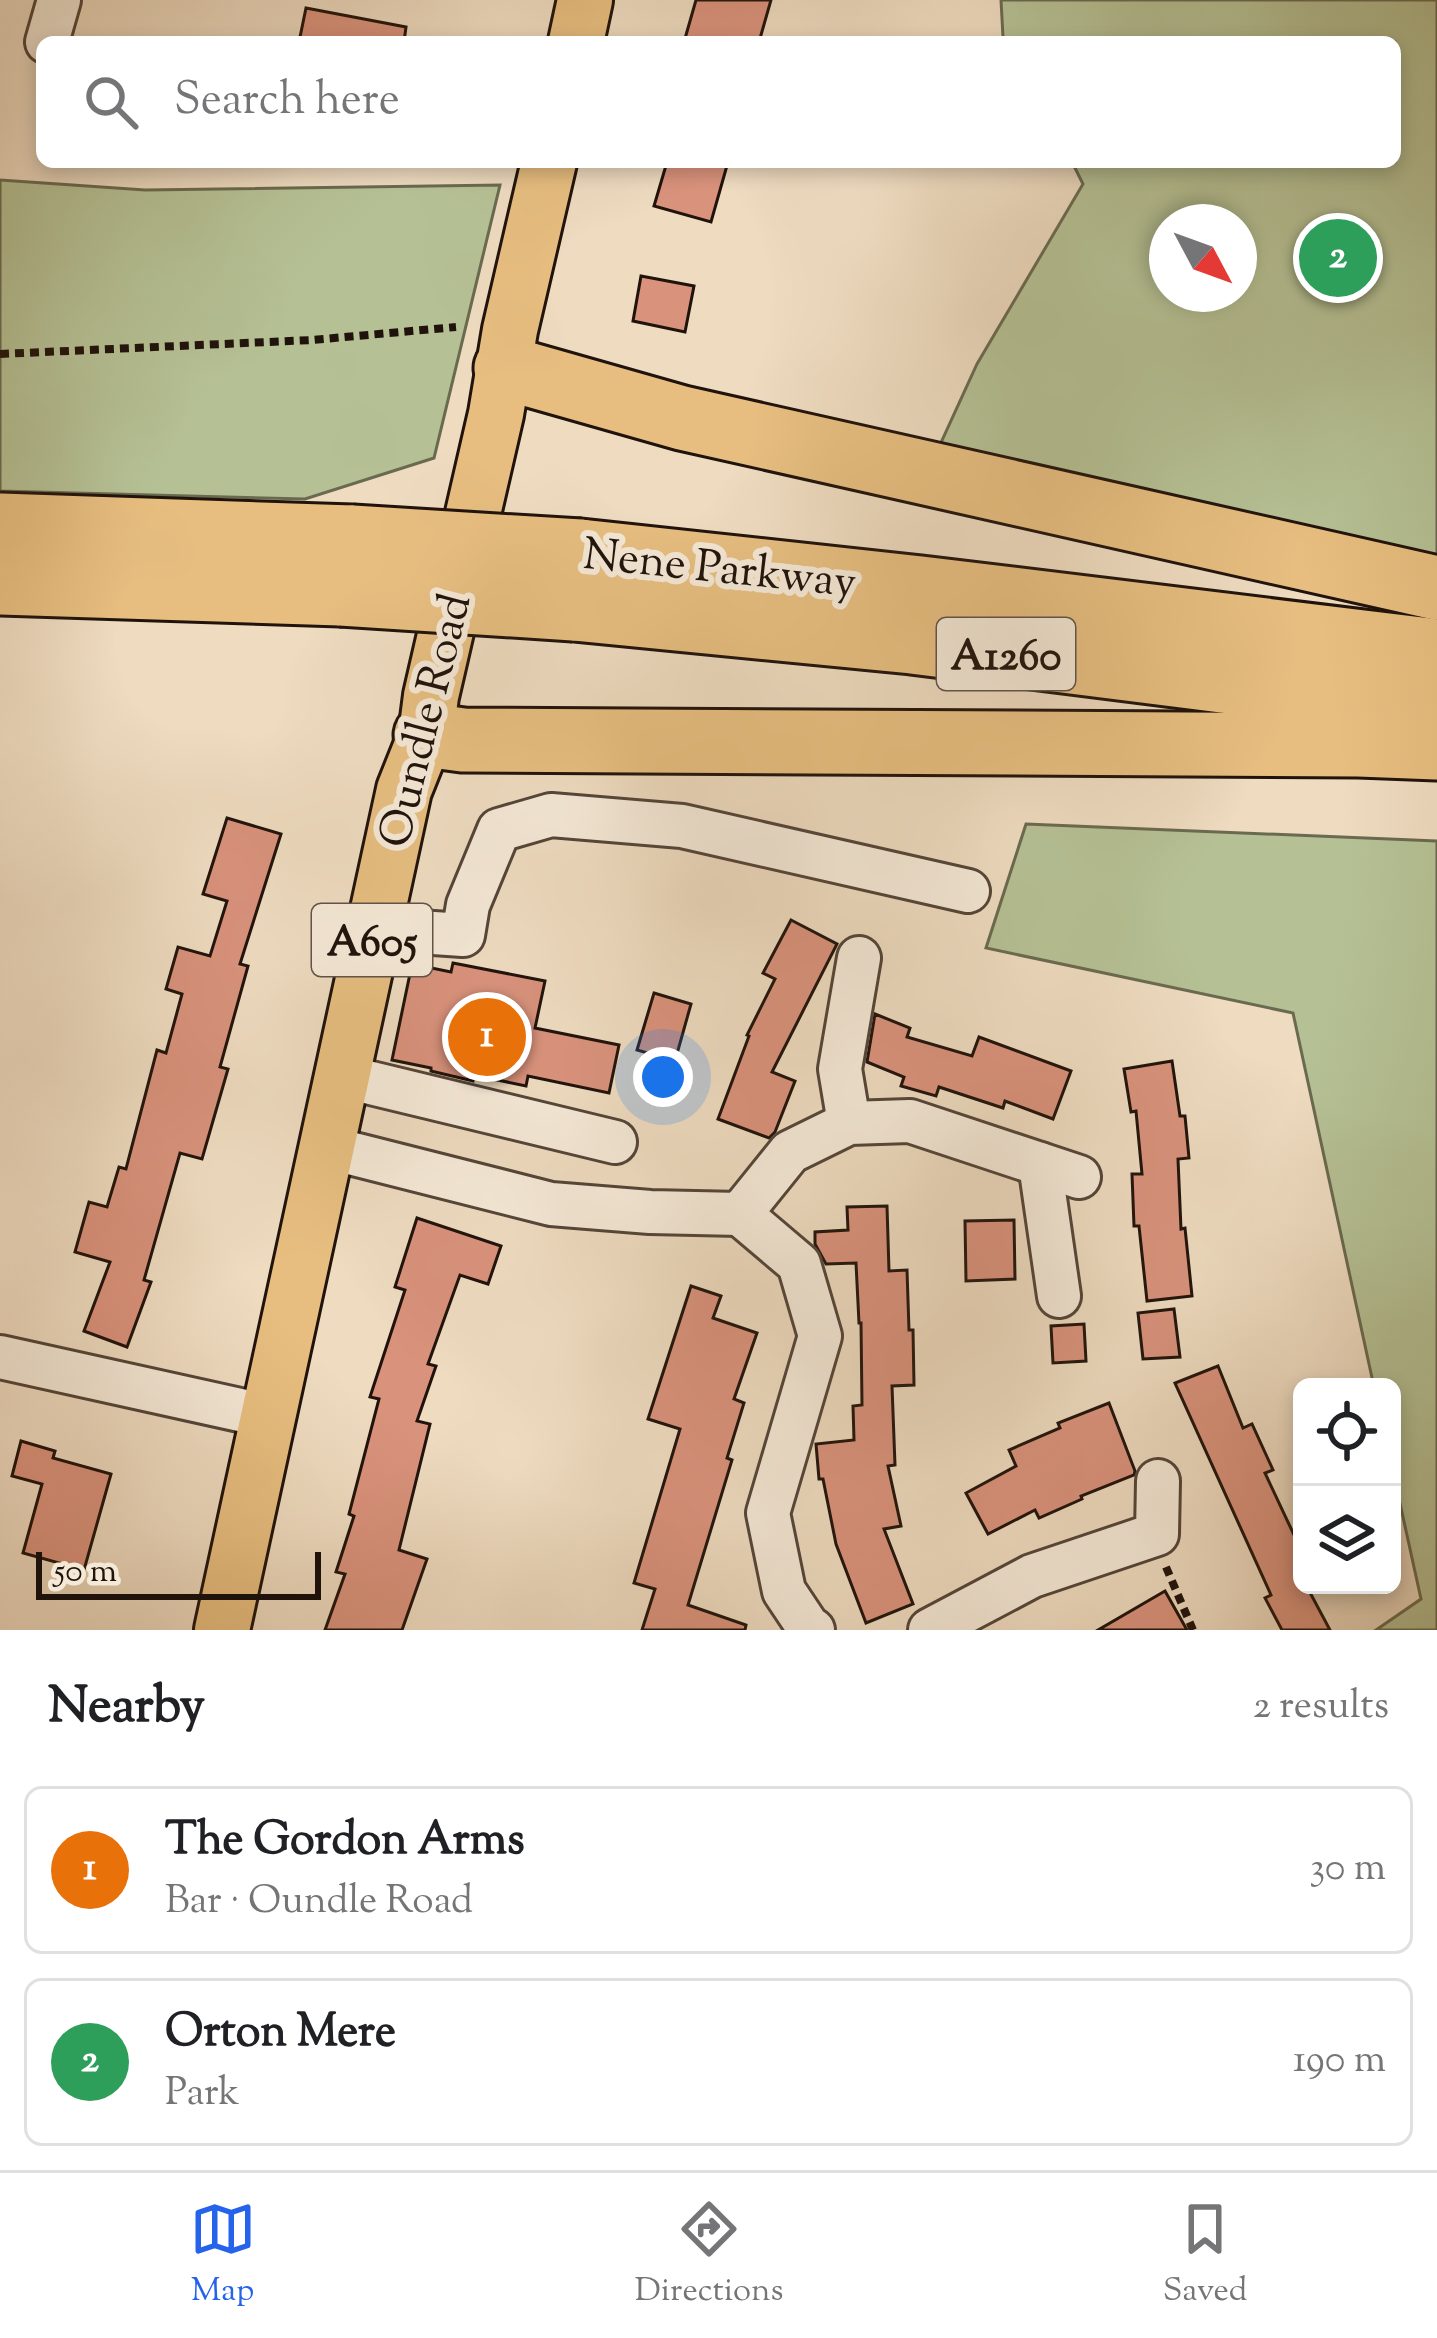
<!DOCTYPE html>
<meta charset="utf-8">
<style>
body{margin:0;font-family:"Sorts Mill Goudy",serif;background:#f2f2f2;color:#202124}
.controls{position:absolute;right:36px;bottom:36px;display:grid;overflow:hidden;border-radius:18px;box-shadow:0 6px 18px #0003}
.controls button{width:108px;height:108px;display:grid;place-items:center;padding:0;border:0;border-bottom:3px solid #e0e0e0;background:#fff;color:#202124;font:60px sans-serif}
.compass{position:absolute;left:1149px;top:204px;width:108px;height:108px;border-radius:50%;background:#fff;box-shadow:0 6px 18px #0003;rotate:131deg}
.scale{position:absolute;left:36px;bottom:30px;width:285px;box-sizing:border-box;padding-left:12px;border:6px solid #20130c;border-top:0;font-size:33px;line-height:42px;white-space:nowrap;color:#20130c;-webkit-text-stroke:9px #f4e8d6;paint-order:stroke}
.you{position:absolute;left:663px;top:1077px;width:42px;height:42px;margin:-30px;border:9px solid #fff;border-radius:50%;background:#1a73e8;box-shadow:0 0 0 18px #1a73e833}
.badge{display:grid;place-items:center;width:78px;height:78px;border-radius:50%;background:#2563eb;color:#fff;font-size:39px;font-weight:700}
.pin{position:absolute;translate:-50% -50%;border:6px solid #fff;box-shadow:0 3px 12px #0006}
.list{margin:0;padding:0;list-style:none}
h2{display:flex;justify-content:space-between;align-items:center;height:156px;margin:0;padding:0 48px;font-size:51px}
h2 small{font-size:39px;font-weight:400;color:#757577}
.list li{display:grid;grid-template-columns:78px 1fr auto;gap:36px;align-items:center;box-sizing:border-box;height:168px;margin:0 24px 24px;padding:0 24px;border:3px solid #e0e0e0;border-radius:18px}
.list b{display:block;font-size:45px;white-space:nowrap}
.list p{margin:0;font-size:39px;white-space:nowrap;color:#757577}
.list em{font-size:39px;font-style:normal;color:#757577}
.icon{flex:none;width:66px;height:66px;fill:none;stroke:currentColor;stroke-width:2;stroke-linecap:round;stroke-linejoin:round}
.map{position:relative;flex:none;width:1437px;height:1630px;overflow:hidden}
.search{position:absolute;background:#fff;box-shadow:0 6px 18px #0003;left:36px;right:36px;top:36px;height:132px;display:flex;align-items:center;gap:30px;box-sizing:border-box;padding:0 42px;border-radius:18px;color:#757577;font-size:45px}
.sheet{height:540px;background:#fff}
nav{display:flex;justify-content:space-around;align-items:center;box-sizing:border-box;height:168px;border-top:3px solid #e0e0e0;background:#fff;font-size:33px;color:#757577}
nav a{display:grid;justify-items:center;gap:6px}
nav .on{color:#2563eb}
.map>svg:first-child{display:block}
</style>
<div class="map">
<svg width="1437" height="1630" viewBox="0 0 1437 1630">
<rect width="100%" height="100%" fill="#eedbc0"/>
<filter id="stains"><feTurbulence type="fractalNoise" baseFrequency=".00167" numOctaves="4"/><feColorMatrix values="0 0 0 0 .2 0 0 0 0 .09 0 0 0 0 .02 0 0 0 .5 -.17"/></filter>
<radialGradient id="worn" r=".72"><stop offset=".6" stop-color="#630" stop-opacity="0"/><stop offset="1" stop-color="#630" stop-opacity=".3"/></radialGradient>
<g fill="#b5c195" stroke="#6a6a50" stroke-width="3" fill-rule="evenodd">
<path d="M1001,0H1437V568L934,458L977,364L1083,184L1072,162H1395V42H1005L1003,37ZM1167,222H1239V294H1167Z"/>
<polygon points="0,180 145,190 500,185 434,458 305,499 0,491"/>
<polygon points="1026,824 1437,841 1437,1630 1376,1630 1421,1599 1392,1467 1392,1387 1374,1387 1293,1013 986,948"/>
</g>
<g fill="#d9927c" stroke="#20130c" stroke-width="3">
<polygon points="696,0 771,0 759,42 684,42"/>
<polygon points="306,8 406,27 404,42 299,42"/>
<polygon points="667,162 728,162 711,222 654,206"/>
<polygon points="641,276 694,286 685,332 633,321"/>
<polygon points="227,818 281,834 240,964 248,966 220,1067 228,1069 202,1159 180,1153 144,1280 151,1282 127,1347 84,1331 110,1262 75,1252 89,1202 107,1207 119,1167 126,1169 157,1050 166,1053 182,994 166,989 178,947 210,956 227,901 203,894"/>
<polygon points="791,920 837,944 772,1072 795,1081 775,1132 769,1138 718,1119 749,1036 747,1035 775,979 763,973"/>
<polygon points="453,963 545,981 535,1028 619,1045 609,1093 528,1076 526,1086 474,1075 473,1081 431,1071 431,1068 392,1060 412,964 451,972"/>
<polygon points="654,993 691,1004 675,1061 637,1050"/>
<polygon points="875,1014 910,1028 907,1037 972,1056 979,1037 1071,1071 1053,1119 1005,1101 1003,1108 939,1087 936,1096 901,1086 904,1077 867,1062"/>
<polygon points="1172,1061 1180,1116 1185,1116 1189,1158 1178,1159 1181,1229 1185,1228 1192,1296 1147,1301 1139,1226 1134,1226 1132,1174 1142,1174 1136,1111 1131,1112 1124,1069"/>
<polygon points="887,1206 889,1271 907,1270 909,1330 913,1330 914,1385 892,1386 895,1465 888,1466 901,1526 884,1529 913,1604 866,1623 836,1544 823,1479 819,1479 816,1444 854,1440 853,1406 862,1405 861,1323 859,1323 856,1263 826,1264 815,1244 815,1232 848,1230 847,1207"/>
<polygon points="417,1218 501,1246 488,1284 460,1275 428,1364 436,1366 417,1421 430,1424 399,1550 427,1559 402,1630 325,1630 345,1574 336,1572 354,1516 349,1514 379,1399 370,1397 405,1290 395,1287"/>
<polygon points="1014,1220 1015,1279 966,1281 965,1221"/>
<polygon points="691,1286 721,1296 713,1318 757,1333 734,1399 744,1403 727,1458 732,1460 688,1605 746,1625 745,1630 642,1630 655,1589 634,1583 680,1429 648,1419"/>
<polygon points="1174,1309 1180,1357 1143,1359 1138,1313"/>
<polygon points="1084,1324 1086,1361 1053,1363 1051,1326"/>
<polygon points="1218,1366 1243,1428 1252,1424 1273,1470 1265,1473 1302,1552 1302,1585 1306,1585 1330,1630 1282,1630 1265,1598 1271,1595 1175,1383"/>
<polygon points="1109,1403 1135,1471 1134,1475 1081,1496 1082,1499 1039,1518 1035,1510 988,1534 966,1493 1016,1466 1009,1450 1060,1428 1058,1423"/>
<polygon points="21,1441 55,1451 53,1458 111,1474 84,1570 23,1553 42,1484 12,1476"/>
<polygon points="1165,1591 1187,1630 1098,1630"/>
</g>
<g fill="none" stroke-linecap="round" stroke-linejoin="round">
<defs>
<g id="minor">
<polyline points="47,42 59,0"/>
<polyline points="374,929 463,935 468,905 499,830 551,815 682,826 968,891"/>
<polyline points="342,1076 615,1142"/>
<polyline points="849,1123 840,1069 859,958"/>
<polyline points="326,1147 551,1204 650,1212 740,1214 790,1152 849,1123 910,1121 1079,1177"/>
<polyline points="1040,1164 1059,1296"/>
<polyline points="740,1214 799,1264 820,1336 768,1513 784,1591 808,1627 813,1630"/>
<polyline points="0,1357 267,1416"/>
<polyline points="930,1630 1032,1576 1157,1534 1158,1481"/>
</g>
<g id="major">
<polyline points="576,42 585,0"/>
<polyline points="222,1630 404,790 426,735 431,696 496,414 510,330 549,162"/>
</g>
<g id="highway">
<polyline points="506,368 682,418 1437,588"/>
<polyline points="0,525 352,537"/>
<polyline points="580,551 921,588 1437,651"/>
<polyline points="0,583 341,594"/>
<polyline points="574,609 912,642 1437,708"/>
<polyline points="426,735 463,740 1359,745 1437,748"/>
</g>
</defs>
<use href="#minor" stroke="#544539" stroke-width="48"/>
<use href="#major" stroke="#20130c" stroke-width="60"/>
<use href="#highway" stroke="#20130c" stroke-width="69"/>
<g stroke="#20130c" stroke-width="8" stroke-dasharray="9 6" stroke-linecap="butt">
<polyline points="0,354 312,340 456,327"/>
<polyline points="1166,1567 1193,1630"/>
</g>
<use href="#minor" stroke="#f4e8d6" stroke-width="42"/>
<use href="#major" stroke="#e7be80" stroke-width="54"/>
<use href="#highway" stroke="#e7be80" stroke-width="63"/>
<defs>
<g id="highway-bridge">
<polyline points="352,537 580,551"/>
<polyline points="341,594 574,609"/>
</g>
</defs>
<use href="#highway-bridge" stroke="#20130c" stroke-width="69" stroke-linecap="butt"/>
<use href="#highway-bridge" stroke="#e7be80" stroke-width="63"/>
</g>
<g text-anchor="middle" stroke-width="12" stroke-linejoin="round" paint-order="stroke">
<g fill="#f4e8d6" stroke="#605349" stroke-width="3">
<rect x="937" y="618" width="138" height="72" rx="9"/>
<rect x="312" y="904" width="120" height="72" rx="9"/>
</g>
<g font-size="42" font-weight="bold" fill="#20130c">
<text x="1006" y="669">A1260</text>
<text x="372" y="955">A605</text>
</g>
<g font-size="45" fill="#20130c" stroke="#f4e8d6">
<text transform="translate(720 566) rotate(6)" y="16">Nene Parkway</text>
<text transform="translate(423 720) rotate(-76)" y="16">Oundle Road</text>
</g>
</g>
<rect width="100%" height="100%" filter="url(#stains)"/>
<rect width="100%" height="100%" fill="url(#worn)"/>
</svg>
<div class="controls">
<button><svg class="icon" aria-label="locate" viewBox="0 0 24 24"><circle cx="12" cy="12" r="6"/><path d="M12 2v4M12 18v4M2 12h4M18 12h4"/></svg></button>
<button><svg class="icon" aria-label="layers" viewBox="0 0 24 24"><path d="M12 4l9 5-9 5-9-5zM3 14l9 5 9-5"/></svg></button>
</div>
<svg class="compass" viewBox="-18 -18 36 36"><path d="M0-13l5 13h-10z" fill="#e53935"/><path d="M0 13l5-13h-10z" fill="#757577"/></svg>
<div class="scale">50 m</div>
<div class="you"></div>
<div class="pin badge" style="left:487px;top:1037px;background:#e8710a">1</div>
<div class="pin badge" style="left:1338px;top:258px;background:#2e9e5b">2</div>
<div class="search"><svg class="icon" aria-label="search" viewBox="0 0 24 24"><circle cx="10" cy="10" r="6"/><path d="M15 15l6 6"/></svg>Search here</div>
</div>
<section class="sheet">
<h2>Nearby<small>2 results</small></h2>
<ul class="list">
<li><span class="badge" style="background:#e8710a">1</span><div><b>The Gordon Arms</b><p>Bar · Oundle Road</p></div><em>30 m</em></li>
<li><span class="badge" style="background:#2e9e5b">2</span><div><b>Orton Mere</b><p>Park</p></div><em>190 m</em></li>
</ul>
</section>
<nav>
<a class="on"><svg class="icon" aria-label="map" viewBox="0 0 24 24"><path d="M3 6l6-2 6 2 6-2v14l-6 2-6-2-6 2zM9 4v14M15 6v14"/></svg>Map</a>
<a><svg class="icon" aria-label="directions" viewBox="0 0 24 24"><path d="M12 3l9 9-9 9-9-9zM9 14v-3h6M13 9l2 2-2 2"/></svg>Directions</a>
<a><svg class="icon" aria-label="saved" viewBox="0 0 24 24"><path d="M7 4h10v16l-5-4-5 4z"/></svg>Saved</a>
</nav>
